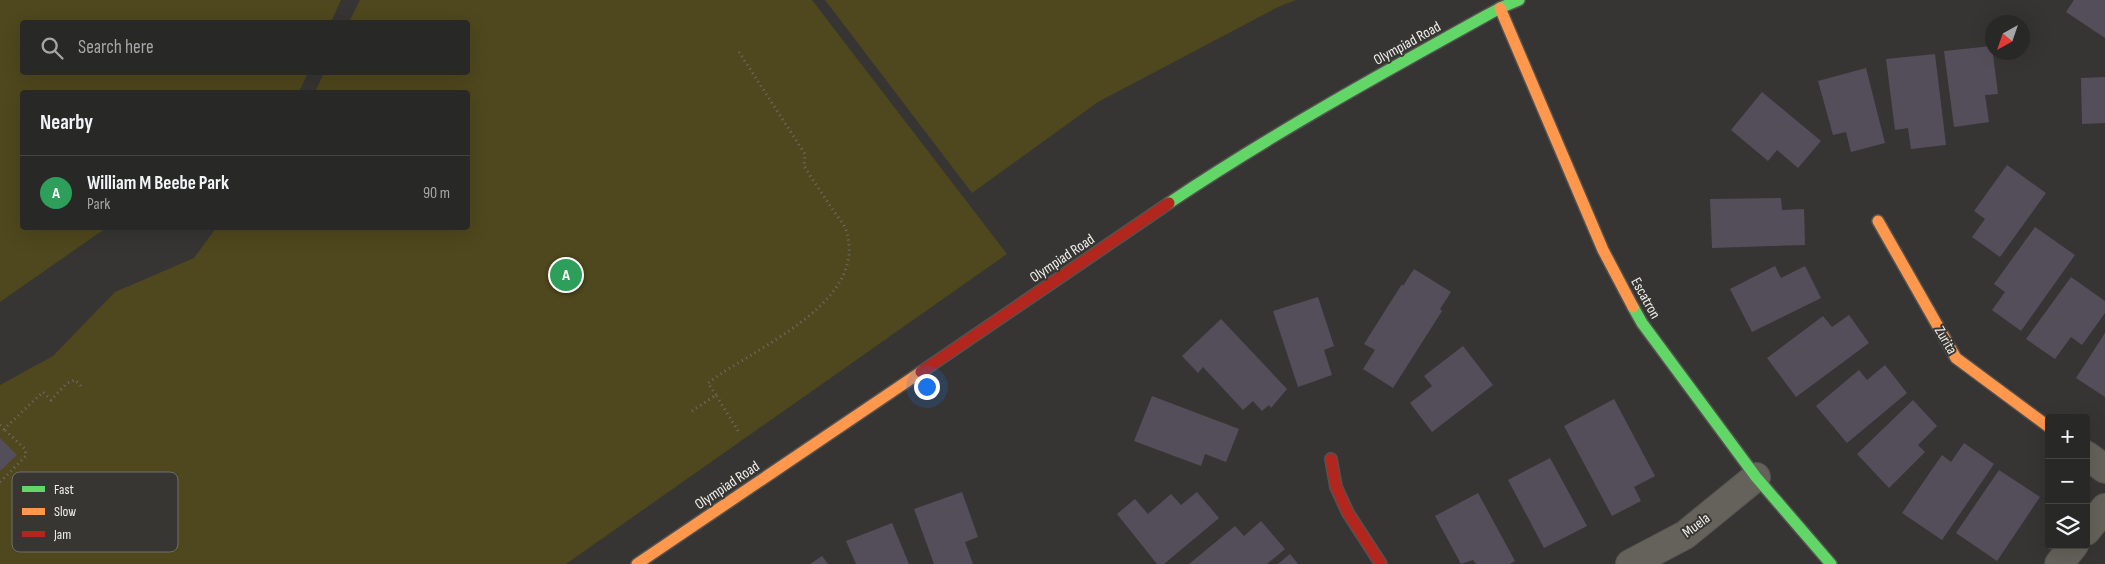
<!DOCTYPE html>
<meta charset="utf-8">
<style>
body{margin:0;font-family:"Sofia Sans Condensed",sans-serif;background:#30302e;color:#f1f3f6}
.controls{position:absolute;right:15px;bottom:15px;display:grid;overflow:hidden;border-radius:5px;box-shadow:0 5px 20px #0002}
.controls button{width:45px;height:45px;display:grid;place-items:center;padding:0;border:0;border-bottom:1px solid #444443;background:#282826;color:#f1f3f6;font:25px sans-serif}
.compass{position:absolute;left:1985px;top:15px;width:45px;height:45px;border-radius:50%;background:#282826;box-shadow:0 5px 20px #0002;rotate:220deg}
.you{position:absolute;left:926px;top:386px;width:18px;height:18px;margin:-12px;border:4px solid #fff;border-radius:50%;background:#1a73e8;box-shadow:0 0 0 8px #1a73e833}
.badge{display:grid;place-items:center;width:32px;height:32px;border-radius:50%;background:#afaeab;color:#fff;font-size:16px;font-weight:700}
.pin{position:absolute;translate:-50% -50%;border:2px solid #fff;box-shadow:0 1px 5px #0006}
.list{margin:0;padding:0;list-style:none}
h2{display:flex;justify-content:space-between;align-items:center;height:65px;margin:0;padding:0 20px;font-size:21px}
h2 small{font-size:16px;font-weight:400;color:#a5a6a7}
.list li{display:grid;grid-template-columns:32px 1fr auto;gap:15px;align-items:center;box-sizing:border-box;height:75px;padding:0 20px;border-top:1px solid #444443}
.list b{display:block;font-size:19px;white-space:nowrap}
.list p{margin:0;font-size:16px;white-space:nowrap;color:#a5a6a7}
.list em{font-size:16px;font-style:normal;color:#a5a6a7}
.icon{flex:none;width:28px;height:28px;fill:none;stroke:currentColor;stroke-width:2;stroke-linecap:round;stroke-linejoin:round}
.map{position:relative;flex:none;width:2105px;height:564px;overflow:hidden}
.search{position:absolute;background:#282826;box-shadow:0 5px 20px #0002;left:20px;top:20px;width:450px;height:55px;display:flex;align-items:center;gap:12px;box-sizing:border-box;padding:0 18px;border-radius:5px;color:#a5a6a7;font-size:19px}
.panel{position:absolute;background:#282826;box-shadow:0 5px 20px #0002;left:20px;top:90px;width:450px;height:140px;border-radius:5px}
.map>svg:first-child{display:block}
</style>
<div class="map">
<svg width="2105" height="564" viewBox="0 0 2105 564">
<rect width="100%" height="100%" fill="#363533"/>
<g fill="#4f471d">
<polygon points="0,0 341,0 331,22 22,22 22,72 308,73 299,92 22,92 22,228 106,228 0,302"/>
<polygon points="360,0 812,0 1007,254 566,564 0,564 0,385 53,356 115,292 194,258 216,228 468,228 468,92 315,92 324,73 468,72 468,22 349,22"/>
<polygon points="825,0 1296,0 1278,7 1098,102 972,193"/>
</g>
<g fill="#544e5a">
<polygon points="2074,0 2105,0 2105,38 2066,12"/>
<polygon points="1992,46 1998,94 1985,95 1989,122 1954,127 1944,51"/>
<polygon points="1935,54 1946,145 1911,149 1908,128 1895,130 1886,59"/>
<polygon points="1866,68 1885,143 1851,152 1846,132 1833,135 1818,81"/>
<polygon points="2105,77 2105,123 2082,124 2081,78"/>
<polygon points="1762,92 1821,141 1798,168 1777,150 1768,161 1731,130"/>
<polygon points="2007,165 2046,193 2000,257 1972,237 1985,219 1974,211"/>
<polygon points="1781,198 1782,210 1804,209 1805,245 1712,248 1710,199"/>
<polygon points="2035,227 2075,255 2021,331 1992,310 2005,292 1994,284"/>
<polygon points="1775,266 1781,278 1805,266 1821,298 1752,332 1730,289"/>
<polygon points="1414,269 1451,292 1440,309 1442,311 1393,388 1363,369 1375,350 1364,344 1402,284 1403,286"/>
<polygon points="2071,277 2105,301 2105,313 2082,345 2071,337 2055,359 2026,339"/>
<polygon points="1318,297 1334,346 1324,350 1332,375 1298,387 1273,311"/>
<polygon points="1849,315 1869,343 1796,397 1767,358 1823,316 1832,327"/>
<polygon points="1221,319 1287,389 1271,408 1269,405 1262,411 1253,401 1243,410 1203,367 1198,373 1182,356"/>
<polygon points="2105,333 2105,397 2076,378"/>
<polygon points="1463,346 1493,385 1432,432 1410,403 1432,386 1424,376"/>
<polygon points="1885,365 1907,393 1847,443 1816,406 1859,370 1867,380"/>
<polygon points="1152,396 1239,429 1226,462 1205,454 1201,466 1134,441"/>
<polygon points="1614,399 1655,476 1634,487 1641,501 1612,516 1564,426"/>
<polygon points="1913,400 1937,426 1918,445 1925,452 1889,488 1857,454"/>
<polygon points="0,438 17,455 0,471"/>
<polygon points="1964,443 1994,464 1942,540 1902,513 1942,455 1951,462"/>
<polygon points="1550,458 1587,526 1544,548 1508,480"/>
<polygon points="1999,470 2040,497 1997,561 1956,533"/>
<polygon points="962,492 978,537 965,542 973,564 934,564 914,509"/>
<polygon points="1197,492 1219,518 1164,564 1157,564 1117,514 1135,499 1148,514 1171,494 1181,505"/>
<polygon points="1478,493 1515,561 1510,564 1476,564 1473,560 1461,564 1435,516"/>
<polygon points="1261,521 1285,549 1267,564 1189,564 1235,526 1244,536"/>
<polygon points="892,523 909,564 856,564 846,541"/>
<polygon points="1290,554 1298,564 1278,564"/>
<polygon points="822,556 828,564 810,564"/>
</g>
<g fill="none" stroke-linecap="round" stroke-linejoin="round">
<defs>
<g id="street">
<polyline points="2086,455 2105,469"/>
<polyline points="2086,531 2105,508"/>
<polyline points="1630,564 1685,535 1756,477"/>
<polyline points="2059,564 2074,545"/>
</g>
<g id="fast">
<path d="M1169,203C1275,132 1388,70 1500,8L1519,0"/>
<polyline points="1633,307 1642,323 1756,477 1831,564"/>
</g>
<g id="slow">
<polyline points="1500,8 1603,250 1633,307"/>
<polyline points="1878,221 1956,358 2049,427"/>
<polyline points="637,564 921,372"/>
</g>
<g id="jam">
<polyline points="921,372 1169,203"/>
<polyline points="1331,459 1336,487 1348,513 1381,564"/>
</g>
</defs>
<use href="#street" stroke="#535351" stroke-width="30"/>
<use href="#fast" stroke="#535351" stroke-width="14"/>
<use href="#slow" stroke="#535351" stroke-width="14"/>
<use href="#jam" stroke="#535351" stroke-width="14"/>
<g stroke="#6f6d67" stroke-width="3" stroke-dasharray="1 4" stroke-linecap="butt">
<path d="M716,395L708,383C753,348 870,303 846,230C843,222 836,215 831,207C822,194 813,180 804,166L805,154L739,52"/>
<polyline points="692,411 716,395 740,434"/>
<polyline points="0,425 4,429 43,392 51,400 67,383 75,380 83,388"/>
<polyline points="0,482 26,456 25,449 4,429"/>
</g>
<use href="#street" stroke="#64625a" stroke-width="28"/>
<use href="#fast" stroke="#63d668" stroke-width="11"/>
<use href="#slow" stroke="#ff974d" stroke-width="11"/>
<use href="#jam" stroke="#b3261e" stroke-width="11"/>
</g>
<g text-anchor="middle" stroke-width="4" stroke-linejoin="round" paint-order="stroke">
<g font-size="15" fill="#f0efec" stroke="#373632">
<text transform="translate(1407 43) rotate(-29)" y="5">Olympiad Road</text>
<text transform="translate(1062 258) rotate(-34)" y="5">Olympiad Road</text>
<text transform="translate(1646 298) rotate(61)" y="5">Escatron</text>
<text transform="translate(1946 340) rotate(60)" y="5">Zurita</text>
<text transform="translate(727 485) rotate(-34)" y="5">Olympiad Road</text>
<text transform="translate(1696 525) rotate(-37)" y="5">Muela</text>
</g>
</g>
<rect x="12" y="472" width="166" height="80" rx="8" fill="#373632" stroke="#6e6e6a" stroke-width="1"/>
<rect x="22" y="486" width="23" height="6" fill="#63d668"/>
<rect x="22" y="508" width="23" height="7" fill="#ff974d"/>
<rect x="22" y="531" width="23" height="6" fill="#b3261e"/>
<g font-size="14" fill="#f0efec">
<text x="54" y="494">Fast</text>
<text x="54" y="516">Slow</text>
<text x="54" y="539">Jam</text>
</g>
</svg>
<div class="controls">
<button>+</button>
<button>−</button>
<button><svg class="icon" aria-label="layers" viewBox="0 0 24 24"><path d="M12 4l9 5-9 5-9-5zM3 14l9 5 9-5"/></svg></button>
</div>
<svg class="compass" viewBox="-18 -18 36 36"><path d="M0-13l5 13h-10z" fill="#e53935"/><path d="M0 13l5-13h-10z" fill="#a5a6a7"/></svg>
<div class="you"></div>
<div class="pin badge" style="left:566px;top:275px;background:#2e9e5b">A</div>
<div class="search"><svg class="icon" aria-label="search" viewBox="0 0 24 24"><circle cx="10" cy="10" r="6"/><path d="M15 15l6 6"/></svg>Search here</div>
<section class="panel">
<h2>Nearby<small></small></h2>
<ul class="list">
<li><span class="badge" style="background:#2e9e5b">A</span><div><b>William M Beebe Park</b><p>Park</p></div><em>90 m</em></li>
</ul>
</section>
</div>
